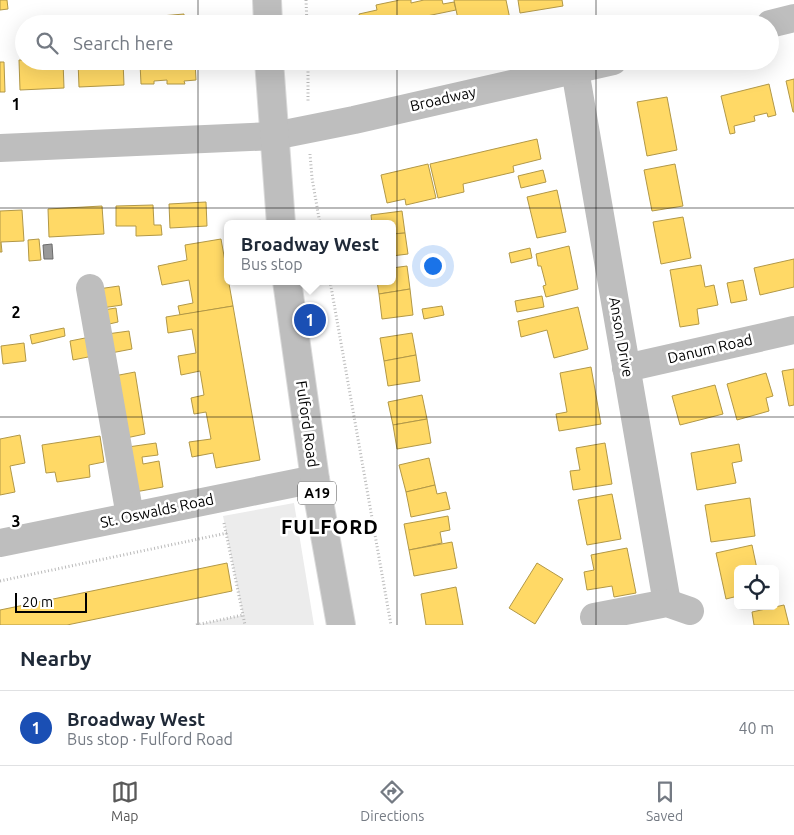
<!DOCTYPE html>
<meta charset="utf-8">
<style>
body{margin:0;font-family:Ubuntu,sans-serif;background:#f6f6f7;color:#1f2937}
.controls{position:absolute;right:15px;bottom:15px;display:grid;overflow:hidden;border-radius:8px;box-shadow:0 5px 20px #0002}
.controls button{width:45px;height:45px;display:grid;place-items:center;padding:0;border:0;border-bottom:1px solid #e0e1e3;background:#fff;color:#1f2937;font:25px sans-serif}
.scale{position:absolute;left:15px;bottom:12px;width:72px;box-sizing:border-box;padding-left:5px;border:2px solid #000;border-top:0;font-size:14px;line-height:18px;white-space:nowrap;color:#000;-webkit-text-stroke:4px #fff;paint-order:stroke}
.you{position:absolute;left:432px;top:265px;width:18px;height:18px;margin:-12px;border:4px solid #fff;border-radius:50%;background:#1a73e8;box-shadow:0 0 0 8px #1a73e833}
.badge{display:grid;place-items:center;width:32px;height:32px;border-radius:50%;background:#595959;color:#fff;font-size:16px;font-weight:700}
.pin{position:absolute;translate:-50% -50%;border:2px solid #fff;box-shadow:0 1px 5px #0006}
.popup{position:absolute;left:224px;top:220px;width:172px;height:65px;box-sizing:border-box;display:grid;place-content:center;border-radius:8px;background:#fff;filter:drop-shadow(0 1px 4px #0005);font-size:16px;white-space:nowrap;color:#747a83}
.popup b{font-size:19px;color:#1f2937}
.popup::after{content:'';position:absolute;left:50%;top:100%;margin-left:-10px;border:10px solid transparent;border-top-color:#fff}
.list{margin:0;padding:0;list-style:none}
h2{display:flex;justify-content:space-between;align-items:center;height:65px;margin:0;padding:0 20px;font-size:21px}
h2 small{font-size:16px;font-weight:400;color:#747a83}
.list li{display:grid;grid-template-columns:32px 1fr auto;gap:15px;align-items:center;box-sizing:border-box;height:75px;padding:0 20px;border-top:1px solid #e0e1e3}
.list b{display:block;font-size:19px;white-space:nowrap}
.list p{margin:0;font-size:16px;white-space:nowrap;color:#747a83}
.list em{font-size:16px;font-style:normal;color:#747a83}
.icon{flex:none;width:28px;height:28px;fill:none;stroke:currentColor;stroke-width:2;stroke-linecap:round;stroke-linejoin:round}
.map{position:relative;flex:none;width:794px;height:625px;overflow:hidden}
.search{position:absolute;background:#fff;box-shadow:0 5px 20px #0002;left:15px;right:15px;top:15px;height:55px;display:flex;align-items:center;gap:12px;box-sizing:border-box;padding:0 18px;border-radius:28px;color:#747a83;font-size:19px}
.sheet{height:140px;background:#fff}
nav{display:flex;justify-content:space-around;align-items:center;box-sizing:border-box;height:70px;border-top:1px solid #e0e1e3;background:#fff;font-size:14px;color:#747a83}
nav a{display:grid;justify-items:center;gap:2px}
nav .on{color:#595959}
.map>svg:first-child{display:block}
</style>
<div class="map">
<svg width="794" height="625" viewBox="0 0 794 625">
<rect width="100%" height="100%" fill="#fff"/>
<polygon fill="#ececec" points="294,503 314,625 196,625 243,615 223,516"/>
<g fill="#ffd966" stroke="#b29847">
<polygon points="0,0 7,0 8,9 0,10"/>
<polygon points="400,0 411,0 411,3 424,0 442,0 443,4 454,2 456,10 422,17 424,24 361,24 359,14 377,10 376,5"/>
<polygon points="454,0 506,0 511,24 459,24"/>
<polygon points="518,0 562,0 563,6 520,13"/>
<polygon points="184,14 184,22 194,21 194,24 161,24 161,16"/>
<polygon points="19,60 24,60 24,61 63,61 64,88 20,90"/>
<polygon points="78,61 123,61 124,85 79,87"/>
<polygon points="155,61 195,61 196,80 184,81 185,84 167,84 167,80 154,81 154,84 141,84 140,63 155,63"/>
<polygon points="0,62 4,62 5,92 0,92"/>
<polygon points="794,79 794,112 793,112 786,81"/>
<polygon points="769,84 776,115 768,117 767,113 754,116 755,121 734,126 735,133 730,134 721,96"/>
<polygon points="667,97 677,150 647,156 637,102"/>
<polygon points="537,139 541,159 513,166 514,172 463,184 464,192 438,198 430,164"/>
<polygon points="428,164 436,198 406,205 405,199 387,203 381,175"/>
<polygon points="675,164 683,206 652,211 644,170"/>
<polygon points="543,170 546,182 521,188 518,176"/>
<polygon points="557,190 566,232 537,238 527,197"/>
<polygon points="206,202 207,226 170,228 169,204"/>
<polygon points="153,205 154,225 161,225 162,235 136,236 136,226 116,226 116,206"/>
<polygon points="102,206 104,234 49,237 48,209"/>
<polygon points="22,210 24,241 1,242 2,252 0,252 0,211"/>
<polygon points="402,211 405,233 392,234 392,224 372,224 371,215"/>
<polygon points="683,217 691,258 661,264 653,222"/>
<polygon points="405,233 408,254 392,256 392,234"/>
<polygon points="39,239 41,260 29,261 28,240"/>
<polygon points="221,239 233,306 180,315 178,306 193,303 189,280 162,285 158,266 187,260 185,245"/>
<polygon points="569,246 578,289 546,297 543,286 546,285 541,266 538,266 536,254"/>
<polygon points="530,248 532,258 511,263 509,253"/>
<polygon points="794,259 794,287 760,295 754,268"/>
<polygon points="701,265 705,287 714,285 718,305 697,309 699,324 680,327 670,270"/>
<polygon points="407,266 410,289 379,294 377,281 392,281 392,268"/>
<polygon points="743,280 747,300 731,303 727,283"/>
<polygon points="119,286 122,305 102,308 98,289"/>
<polygon points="410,289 413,315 382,319 379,294"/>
<polygon points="542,296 544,307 517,312 515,301"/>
<polygon points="233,306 260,460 216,468 213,453 192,457 189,442 211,439 206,412 194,414 191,398 204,395 200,371 181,375 178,356 196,353 192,329 168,333 166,317"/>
<polygon points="442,306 444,315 424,319 422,309"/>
<polygon points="578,307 588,349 554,358 547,330 521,337 518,321"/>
<polygon points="116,308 118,322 105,325 103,310"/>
<polygon points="64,328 65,336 32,344 30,335"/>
<polygon points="129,331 132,349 111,353 107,334"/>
<polygon points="412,333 416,355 384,361 380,338"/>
<polygon points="90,337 93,356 73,360 70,341"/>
<polygon points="24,343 26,361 3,364 1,346"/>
<polygon points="416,355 420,381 388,386 384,361"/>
<polygon points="591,367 601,424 559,431 556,414 567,412 560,373"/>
<polygon points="794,369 794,405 789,406 782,371"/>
<polygon points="135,372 145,434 126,438 114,376"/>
<polygon points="766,373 773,396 766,398 769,411 737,420 727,384"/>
<polygon points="715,385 723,414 680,425 672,396"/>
<polygon points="422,395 427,419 393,425 388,402"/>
<polygon points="427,419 431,443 397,449 393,425"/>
<polygon points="20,435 25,463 10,466 15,492 0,495 0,439"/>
<polygon points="100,436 104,462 89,465 90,477 57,482 55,472 46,473 42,445"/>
<polygon points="156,443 158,455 142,457 143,464 159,461 163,487 135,492 128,447"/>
<polygon points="605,443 612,484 573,490 570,471 580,470 576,448"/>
<polygon points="739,444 742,461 732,463 736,483 697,490 691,453"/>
<polygon points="429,458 435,485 406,492 399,465"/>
<polygon points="435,485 437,494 446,492 450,509 411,517 406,492"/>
<polygon points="612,494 621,539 587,545 578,500"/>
<polygon points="750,498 755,536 711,542 705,505"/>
<polygon points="448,516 450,530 440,532 442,543 409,550 404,524"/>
<polygon points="452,542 457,568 414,576 409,550"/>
<polygon points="752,545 757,569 738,569 738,596 726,599 716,553"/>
<polygon points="627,548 636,593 614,597 612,586 587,590 584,572 594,570 591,555"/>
<polygon points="227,563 232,591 67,625 0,625 0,610"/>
<polygon points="537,563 563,579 535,624 509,608"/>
<polygon points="456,587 463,625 426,625 421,594"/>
<polygon points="784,605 789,625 754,625 752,612"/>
</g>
<polygon fill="#999" stroke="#6b6b6b" points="52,244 53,259 44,259 43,245"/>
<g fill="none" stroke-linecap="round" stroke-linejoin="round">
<defs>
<g id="major">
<polyline points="267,0 268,24"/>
<polyline points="269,61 281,224"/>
<polyline points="287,281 315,479 341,625"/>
</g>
</defs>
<use href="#major" stroke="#dbdbdb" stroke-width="30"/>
<g stroke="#b9b9b9" stroke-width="3" stroke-dasharray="1 2.5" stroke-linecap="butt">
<polyline points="306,0 307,24"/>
<polyline points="308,61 308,103"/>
<polyline points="310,154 312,178 320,224"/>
<polyline points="330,281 391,625"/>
<polyline points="224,523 245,625"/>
<polyline points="0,581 227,533"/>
<polyline points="196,625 243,615"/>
</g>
<g stroke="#bebebe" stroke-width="28">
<polyline points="770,24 794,18"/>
<polyline points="575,70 667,603"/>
<polyline points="0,148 274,136 354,120 613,61"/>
<polyline points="90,288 130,516"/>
<polyline points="626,368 794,330"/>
<polyline points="0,543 315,479"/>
<polyline points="594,617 667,603 690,611"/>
</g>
<use href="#major" stroke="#bebebe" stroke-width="28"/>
</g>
<path fill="none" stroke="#000" stroke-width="1" stroke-opacity="0.55" d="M198,0V24M397,0V24M596,0V24M198,61V625M397,61V625M596,61V625M0,208H794M0,417H794"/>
<g text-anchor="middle" stroke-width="5" stroke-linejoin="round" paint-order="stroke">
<rect fill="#fff" stroke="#4c4c4c" stroke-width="1" x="298" y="481.5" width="38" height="23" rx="4"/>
<g font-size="14" font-weight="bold" fill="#000">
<text x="317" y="498">A19</text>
</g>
<g font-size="15" fill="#000" stroke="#fff">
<text transform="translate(443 99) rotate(-13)" y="5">Broadway</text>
<text transform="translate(621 337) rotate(80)" y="5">Anson Drive</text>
<text transform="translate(710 349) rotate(-13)" y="5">Danum Road</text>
<text transform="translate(307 424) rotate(82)" y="5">Fulford Road</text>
<text transform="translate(157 511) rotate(-12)" y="5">St. Oswalds Road</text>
</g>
<g font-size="20" font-weight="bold" letter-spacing="1" fill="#000" stroke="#fff">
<text x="330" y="534">FULFORD</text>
</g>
</g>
<g font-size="16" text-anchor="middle" font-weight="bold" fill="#000" stroke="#fff" stroke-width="5" stroke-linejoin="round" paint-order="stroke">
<text x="16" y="110">1</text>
<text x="16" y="318">2</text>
<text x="16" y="527">3</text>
</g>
</svg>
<div class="controls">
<button><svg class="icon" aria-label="locate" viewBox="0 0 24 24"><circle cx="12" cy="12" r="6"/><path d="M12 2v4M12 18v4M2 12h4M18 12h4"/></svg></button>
</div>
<div class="scale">20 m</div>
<div class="you"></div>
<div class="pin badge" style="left:310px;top:320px;background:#1a4fb4">1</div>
<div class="popup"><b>Broadway West</b>Bus stop</div>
<div class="search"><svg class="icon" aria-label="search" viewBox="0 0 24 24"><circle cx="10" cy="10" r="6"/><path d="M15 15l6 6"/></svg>Search here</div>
</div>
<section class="sheet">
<h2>Nearby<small></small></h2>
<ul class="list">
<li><span class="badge" style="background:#1a4fb4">1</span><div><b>Broadway West</b><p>Bus stop · Fulford Road</p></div><em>40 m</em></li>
</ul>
</section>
<nav>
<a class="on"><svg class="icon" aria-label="map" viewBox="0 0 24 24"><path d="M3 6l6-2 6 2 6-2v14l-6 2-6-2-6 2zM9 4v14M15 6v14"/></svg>Map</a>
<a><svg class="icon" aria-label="directions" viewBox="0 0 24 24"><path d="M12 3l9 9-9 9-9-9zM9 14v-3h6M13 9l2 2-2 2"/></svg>Directions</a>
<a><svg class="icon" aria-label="saved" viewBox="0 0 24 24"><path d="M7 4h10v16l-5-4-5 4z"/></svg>Saved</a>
</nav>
